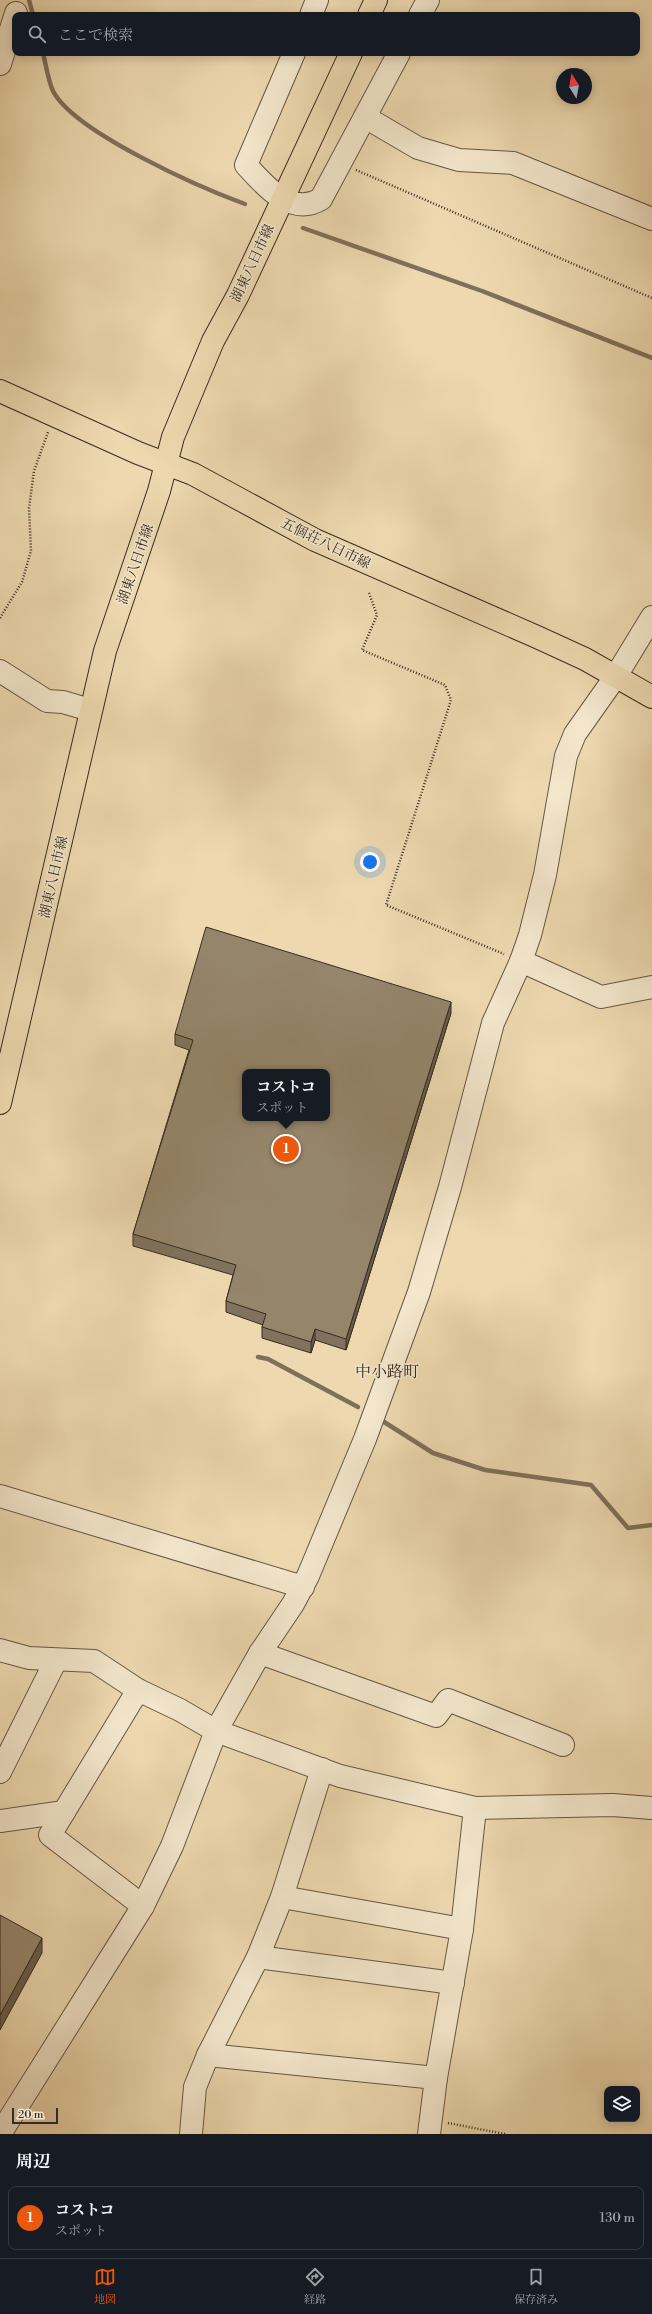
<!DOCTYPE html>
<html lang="ja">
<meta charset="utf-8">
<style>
body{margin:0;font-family:"Libre Bodoni","Noto Serif JP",serif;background:#242831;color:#f1f3f6}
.controls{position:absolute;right:12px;bottom:12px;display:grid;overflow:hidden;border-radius:8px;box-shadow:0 2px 10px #0003}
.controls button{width:36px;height:36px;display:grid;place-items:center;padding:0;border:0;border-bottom:1px solid #363941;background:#171b24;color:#f1f3f6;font:20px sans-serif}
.compass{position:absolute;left:556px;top:68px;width:36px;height:36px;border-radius:50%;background:#171b24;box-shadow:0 2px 10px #0003;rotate:349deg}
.scale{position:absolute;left:12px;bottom:10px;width:46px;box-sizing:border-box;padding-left:4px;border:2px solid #362c22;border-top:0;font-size:11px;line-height:14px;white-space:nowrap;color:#362c22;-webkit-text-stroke:3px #f3e6cb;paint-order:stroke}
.you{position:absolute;left:370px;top:862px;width:14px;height:14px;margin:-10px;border:3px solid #fff;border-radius:50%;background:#1a73e8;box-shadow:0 0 0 6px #1a73e833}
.badge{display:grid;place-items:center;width:26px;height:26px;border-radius:50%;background:#ea580c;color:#fff;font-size:13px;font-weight:700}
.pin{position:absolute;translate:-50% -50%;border:2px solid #fff;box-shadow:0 1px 4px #0006}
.popup{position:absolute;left:242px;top:1069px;width:88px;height:52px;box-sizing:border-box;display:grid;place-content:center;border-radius:8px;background:#171b24;filter:drop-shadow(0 1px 3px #0005);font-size:13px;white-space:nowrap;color:#9ea1a6}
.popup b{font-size:15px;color:#f1f3f6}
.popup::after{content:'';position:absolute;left:50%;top:100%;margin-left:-8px;border:8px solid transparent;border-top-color:#171b24}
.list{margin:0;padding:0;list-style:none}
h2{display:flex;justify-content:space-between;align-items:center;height:52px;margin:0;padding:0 16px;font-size:17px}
h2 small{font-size:13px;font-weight:400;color:#9ea1a6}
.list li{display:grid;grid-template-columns:26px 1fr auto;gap:12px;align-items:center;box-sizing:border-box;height:64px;margin:0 8px 8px;padding:0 8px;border:1px solid #363941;border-radius:8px}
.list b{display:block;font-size:15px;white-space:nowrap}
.list p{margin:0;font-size:13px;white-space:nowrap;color:#9ea1a6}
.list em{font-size:13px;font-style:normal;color:#9ea1a6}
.icon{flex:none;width:22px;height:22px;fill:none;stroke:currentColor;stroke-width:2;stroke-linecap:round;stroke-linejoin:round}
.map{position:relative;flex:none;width:652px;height:2134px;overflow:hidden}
.search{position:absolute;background:#171b24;box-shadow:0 2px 10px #0003;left:12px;right:12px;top:12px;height:44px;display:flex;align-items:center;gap:10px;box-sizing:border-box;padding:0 14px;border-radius:8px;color:#9ea1a6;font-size:15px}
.sheet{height:124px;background:#171b24}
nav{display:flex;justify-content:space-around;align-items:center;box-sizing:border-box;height:56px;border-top:1px solid #363941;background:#171b24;font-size:11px;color:#9ea1a6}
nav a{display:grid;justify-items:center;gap:2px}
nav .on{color:#ea580c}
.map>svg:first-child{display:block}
</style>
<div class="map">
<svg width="652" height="2134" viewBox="0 0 652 2134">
<rect width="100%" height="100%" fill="#edd8af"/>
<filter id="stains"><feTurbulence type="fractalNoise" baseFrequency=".005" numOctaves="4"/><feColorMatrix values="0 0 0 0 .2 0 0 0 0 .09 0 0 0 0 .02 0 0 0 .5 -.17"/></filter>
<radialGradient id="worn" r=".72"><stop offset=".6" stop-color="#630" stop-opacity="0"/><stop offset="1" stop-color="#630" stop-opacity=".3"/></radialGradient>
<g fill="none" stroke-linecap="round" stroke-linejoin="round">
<g stroke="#7f705a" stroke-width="4.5">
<polyline points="29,0 33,15"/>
<path d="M43,53C46,65 48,80 53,91C74,132 201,188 245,204"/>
<polyline points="303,228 482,291 652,358"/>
<polyline points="258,1357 268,1359 358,1407"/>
<polyline points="381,1420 433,1453 485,1470 591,1485 628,1528 652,1525"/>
</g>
<defs>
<g id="minor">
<polyline points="311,15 317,0"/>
<polyline points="420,15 428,0"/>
<path d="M294,53L246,165C265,186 291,217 321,199L399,53"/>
<polyline points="0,64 16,13"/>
<polyline points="365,117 418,148 459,160 513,163 652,219"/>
<polyline points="0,671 47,701 63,702 90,710"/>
<polyline points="521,961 601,997 652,987"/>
<polyline points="0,1496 303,1587"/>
<polyline points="0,1650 29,1658 94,1661 138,1690 180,1710 216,1731 340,1776 475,1808 613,1805 652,1808"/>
<polyline points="260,1653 436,1716 448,1700 563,1745"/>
<polyline points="138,1690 50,1835 143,1906"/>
<polyline points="0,1772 56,1660"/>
<polyline points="0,1821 64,1812"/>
<polyline points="282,1897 462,1929"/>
<polyline points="258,1957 453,1983"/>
<polyline points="208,2055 436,2078"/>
<polyline points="0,2134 143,1906 172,1846 216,1731 260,1653 293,1604 308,1576 365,1439 419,1292 450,1187 493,1023 521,961 530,935 545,875 566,756 575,734 616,676 652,617"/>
<polyline points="191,2134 195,2087 208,2055 258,1957 282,1897 322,1769"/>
<polyline points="429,2134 436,2078 462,1929 475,1808"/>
</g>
<g id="major">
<polyline points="369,15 376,0"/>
<polyline points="0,391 138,453 193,474 315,540 537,637 585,659 652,697"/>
<polyline points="0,1103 105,651 159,491 173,437 213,341 238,295 351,53"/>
</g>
</defs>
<use href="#minor" stroke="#645745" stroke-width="24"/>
<use href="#major" stroke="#362c22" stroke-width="24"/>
<g stroke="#362c22" stroke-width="2.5" stroke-dasharray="1 2" stroke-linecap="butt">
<polyline points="356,170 652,298"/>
<polyline points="369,593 377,615 362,650 445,685 451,700 386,905 504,954"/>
<polyline points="0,618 22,582 31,551 29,508 34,471 48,432"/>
<polyline points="448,2123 505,2134"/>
</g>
<use href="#minor" stroke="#f3e6cb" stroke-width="22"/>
<use href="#major" stroke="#edd8af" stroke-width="22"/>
</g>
<polygon fill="#80725c" stroke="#362c22" points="451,1013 346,1350 315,1340 311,1353 262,1338 262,1327 263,1325 226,1312 226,1301 233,1275 133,1246 133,1234 189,1050 175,1045 175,1034"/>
<g fill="#685d4b" stroke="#362c22">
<polygon points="451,1002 451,1013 346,1350 346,1339"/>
<polygon points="315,1329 315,1340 311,1353 311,1342"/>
<polygon points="42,1938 42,1953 0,2030 0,2015"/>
</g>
<g fill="#95856b" stroke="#362c22" fill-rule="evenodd">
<path d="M206,927L451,1002L346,1339L315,1329L311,1342L262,1327L266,1314L226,1301L236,1265L133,1234L193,1040L175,1034ZM245,1072H327V1118H245Z"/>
<polygon points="0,1915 42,1938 0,2015"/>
</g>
<g text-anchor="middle" stroke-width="3" stroke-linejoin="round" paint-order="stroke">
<g font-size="14" fill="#362c22" stroke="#f3e6cb">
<text transform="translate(252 263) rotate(-65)" y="5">湖東八日市線</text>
<text transform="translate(326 543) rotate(26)" y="5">五個荘八日市線</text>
<text transform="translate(135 564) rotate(-71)" y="5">湖東八日市線</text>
<text transform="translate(53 877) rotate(-77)" y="5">湖東八日市線</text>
</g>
<g font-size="16" fill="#362c22" stroke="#f3e6cb">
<text x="387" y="1377">中小路町</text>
</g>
</g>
<rect width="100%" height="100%" filter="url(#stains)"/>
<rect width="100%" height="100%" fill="url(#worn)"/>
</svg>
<div class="controls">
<button><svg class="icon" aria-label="layers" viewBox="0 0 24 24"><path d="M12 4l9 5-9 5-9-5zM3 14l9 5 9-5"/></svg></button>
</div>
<svg class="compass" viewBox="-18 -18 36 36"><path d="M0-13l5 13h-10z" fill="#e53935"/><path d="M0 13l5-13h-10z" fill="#9ea1a6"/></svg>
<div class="scale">20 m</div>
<div class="you"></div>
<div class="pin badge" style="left:286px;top:1149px">1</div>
<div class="popup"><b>コストコ</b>スポット</div>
<div class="search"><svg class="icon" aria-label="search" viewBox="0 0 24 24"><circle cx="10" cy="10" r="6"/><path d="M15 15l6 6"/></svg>ここで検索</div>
</div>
<section class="sheet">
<h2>周辺<small></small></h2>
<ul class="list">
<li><span class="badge">1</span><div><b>コストコ</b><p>スポット</p></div><em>130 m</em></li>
</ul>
</section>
<nav>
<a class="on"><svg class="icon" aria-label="map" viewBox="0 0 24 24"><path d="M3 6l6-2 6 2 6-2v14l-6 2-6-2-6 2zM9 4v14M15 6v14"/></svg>地図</a>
<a><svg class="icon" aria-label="directions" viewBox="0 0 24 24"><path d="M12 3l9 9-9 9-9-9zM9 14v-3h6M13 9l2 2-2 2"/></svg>経路</a>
<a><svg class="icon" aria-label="saved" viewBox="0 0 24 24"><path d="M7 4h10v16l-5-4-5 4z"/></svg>保存済み</a>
</nav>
